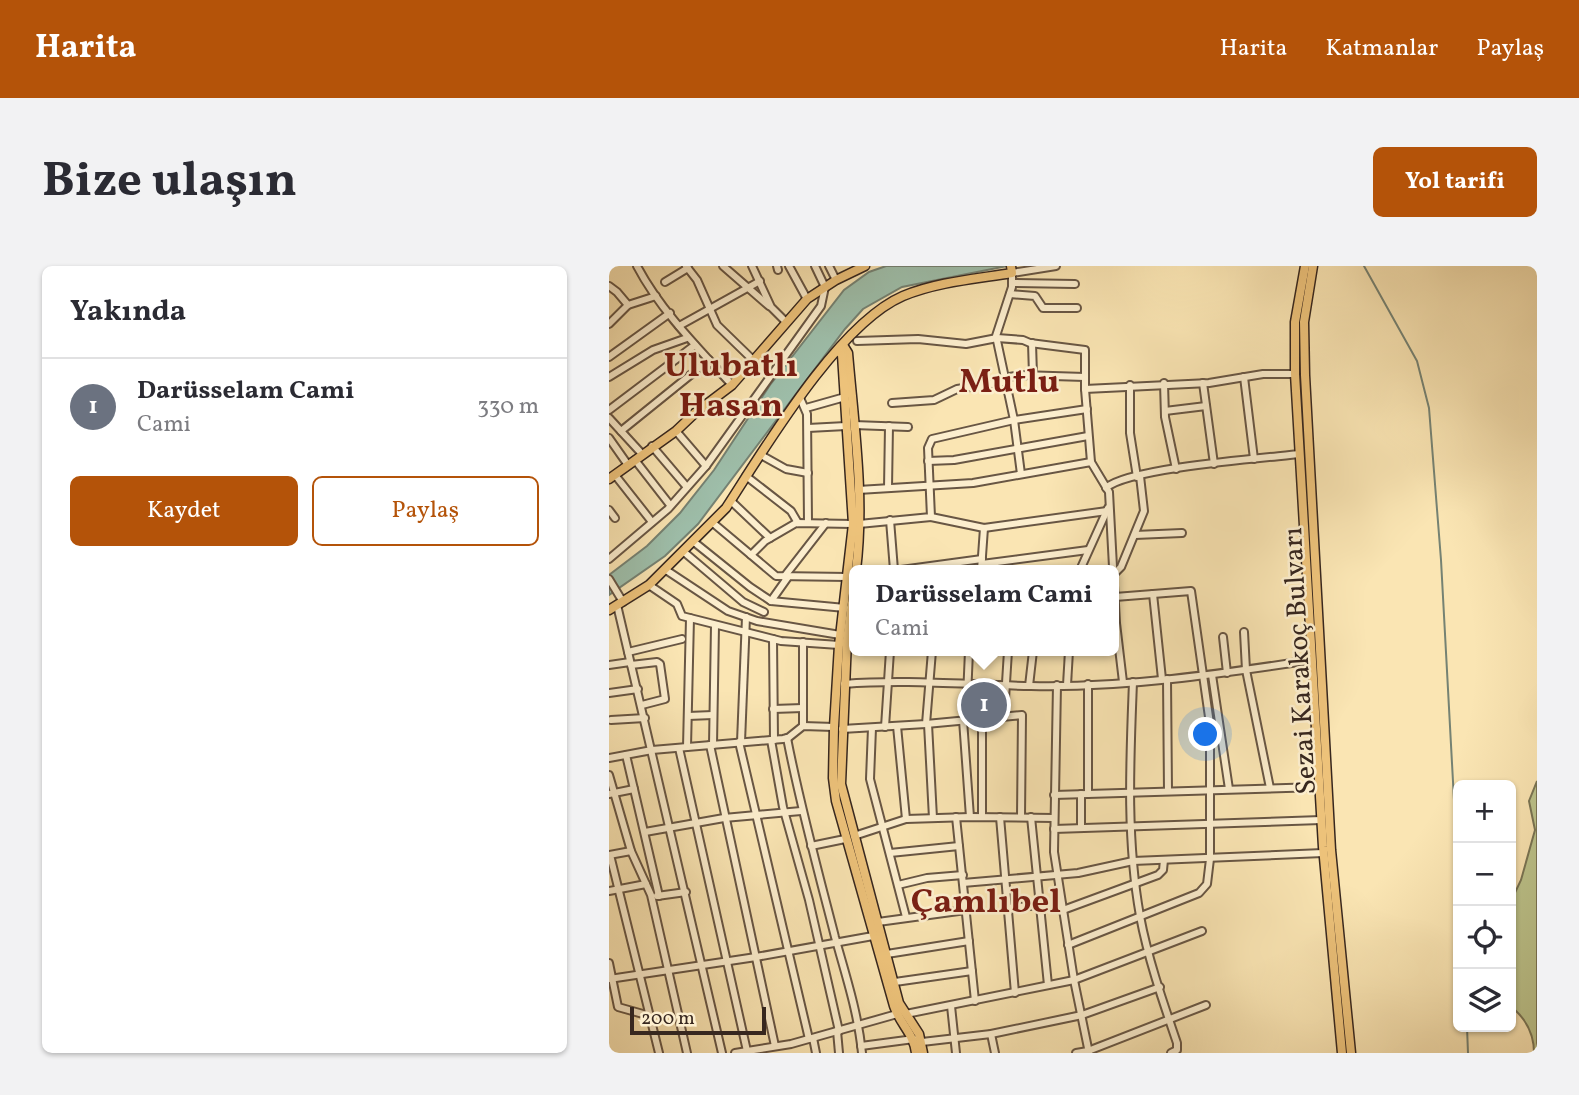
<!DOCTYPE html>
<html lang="tr">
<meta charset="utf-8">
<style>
body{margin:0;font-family:Vollkorn,serif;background:#f2f2f3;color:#2b2b33}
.controls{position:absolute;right:21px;bottom:21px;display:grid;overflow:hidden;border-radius:10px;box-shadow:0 2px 5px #0004}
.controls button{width:63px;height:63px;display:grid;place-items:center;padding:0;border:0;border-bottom:2px solid #e1e1e2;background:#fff;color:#2b2b33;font:35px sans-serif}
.scale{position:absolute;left:21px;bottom:18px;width:136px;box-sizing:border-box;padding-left:7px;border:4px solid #37271f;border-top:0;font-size:19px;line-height:24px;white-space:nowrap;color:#37271f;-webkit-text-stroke:5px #fceece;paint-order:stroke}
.you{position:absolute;left:597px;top:469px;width:24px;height:24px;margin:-18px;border:5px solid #fff;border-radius:50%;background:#1a73e8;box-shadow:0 0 0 10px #1a73e833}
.badge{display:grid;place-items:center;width:46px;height:46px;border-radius:50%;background:#b45309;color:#fff;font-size:23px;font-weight:700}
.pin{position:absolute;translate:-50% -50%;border:4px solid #fff;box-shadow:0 2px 7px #0006}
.popup{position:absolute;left:240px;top:299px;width:270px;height:91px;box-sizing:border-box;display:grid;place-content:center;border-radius:10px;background:#fff;filter:drop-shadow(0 2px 5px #0005);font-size:23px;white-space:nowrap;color:#7c7c81}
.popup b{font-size:26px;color:#2b2b33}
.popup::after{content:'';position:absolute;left:50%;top:100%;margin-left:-14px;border:14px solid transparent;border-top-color:#fff}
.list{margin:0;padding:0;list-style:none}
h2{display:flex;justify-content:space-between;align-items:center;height:91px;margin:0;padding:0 28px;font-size:30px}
h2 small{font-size:23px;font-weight:400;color:#7c7c81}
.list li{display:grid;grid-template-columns:46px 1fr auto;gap:21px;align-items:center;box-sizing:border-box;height:98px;padding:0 28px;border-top:2px solid #e1e1e2}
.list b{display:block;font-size:26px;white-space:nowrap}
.list p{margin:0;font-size:23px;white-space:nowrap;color:#7c7c81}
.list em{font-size:23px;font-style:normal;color:#7c7c81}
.actions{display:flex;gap:14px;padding:21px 28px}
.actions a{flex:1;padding:16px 0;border:2px solid #b45309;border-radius:10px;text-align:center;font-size:24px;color:#b45309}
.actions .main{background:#b45309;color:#fff}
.icon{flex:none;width:38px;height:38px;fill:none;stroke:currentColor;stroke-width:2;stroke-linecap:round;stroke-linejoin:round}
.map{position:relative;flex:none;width:928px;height:787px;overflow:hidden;border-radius:10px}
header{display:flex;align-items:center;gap:42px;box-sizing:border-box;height:98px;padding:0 35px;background:#b45309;color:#fff}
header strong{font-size:33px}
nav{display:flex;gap:38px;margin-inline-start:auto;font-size:24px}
.intro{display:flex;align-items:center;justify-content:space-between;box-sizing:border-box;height:168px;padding:0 42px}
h1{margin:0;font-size:49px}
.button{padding:18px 32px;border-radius:10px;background:#b45309;color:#fff;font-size:24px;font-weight:700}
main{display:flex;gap:42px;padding:0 42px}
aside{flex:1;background:#fff;border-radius:10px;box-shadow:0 2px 5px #0004}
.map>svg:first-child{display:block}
</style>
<header>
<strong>Harita</strong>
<nav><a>Harita</a><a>Katmanlar</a><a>Paylaş</a></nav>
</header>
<div class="intro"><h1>Bize ulaşın</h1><a class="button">Yol tarifi</a></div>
<main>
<aside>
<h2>Yakında<small></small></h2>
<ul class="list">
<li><span class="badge" style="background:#6b7280">1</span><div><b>Darüsselam Cami</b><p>Cami</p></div><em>330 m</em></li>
</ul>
<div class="actions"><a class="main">Kaydet</a><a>Paylaş</a></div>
</aside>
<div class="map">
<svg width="928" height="787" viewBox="0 0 928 787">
<rect width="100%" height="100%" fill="#fae5b3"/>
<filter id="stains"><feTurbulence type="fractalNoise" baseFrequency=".00286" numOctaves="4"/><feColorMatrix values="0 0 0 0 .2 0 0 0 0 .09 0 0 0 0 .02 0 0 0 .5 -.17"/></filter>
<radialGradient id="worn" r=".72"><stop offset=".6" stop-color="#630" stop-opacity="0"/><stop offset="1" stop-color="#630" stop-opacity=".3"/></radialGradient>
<path fill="#bdc58d" stroke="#7a7656" stroke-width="2" d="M928,515V787H925C925,769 919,756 906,744L902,745L903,633L912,614L926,564L920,535Z"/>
<polygon fill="#9ebfab" stroke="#758273" stroke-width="2" points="277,0 398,0 293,21 254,43 236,63 89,258 56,290 0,329 0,309 38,280 71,247 105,204 161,119 235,24 260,6"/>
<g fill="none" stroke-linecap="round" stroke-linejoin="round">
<g stroke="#758273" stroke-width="2">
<polyline points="755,0 808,95 820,142 832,294 849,608"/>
<polyline points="858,761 859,787"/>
</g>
<defs>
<g id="minor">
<path d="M28,0C51,44 90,83 123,119"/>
<polyline points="77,0 88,14 108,59 145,95"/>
<polyline points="114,0 160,40"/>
<polyline points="143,0 162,41 177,56"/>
<polyline points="168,0 169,4"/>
<polyline points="180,0 198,33"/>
<polyline points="220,0 227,14"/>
<polyline points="56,16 79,2"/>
<polyline points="403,17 466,18"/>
<polyline points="0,20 8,26 19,39"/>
<polyline points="401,28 426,30 434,42 468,42"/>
<polyline points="0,58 19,39 47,30"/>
<polyline points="70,60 151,15"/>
<polyline points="248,75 309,73 357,78 388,72 414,74 421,77 476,84 476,123 482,196 500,226 507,357 514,416"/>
<polyline points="423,77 424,109"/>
<polyline points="0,91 61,47"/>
<polyline points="0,111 44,84 78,72"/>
<polyline points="635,111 645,193"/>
<polyline points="394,112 412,109 476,111"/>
<polyline points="555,117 556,151 567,203"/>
<polyline points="594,117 605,198"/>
<polyline points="521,119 521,167 528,211"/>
<polyline points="476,123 600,117 654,108 686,108"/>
<polyline points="191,132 198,148 199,256"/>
<polyline points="283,137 325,134 348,123 395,116"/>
<polyline points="197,142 236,131"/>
<polyline points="0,144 86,79"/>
<polyline points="556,145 597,140"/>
<polyline points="0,152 33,188"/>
<polyline points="245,159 299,161"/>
<polyline points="199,162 237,160"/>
<polyline points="12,165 100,94"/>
<polyline points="67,165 97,200"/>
<polyline points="0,172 19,199"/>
<polyline points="43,180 77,220"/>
<polyline points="152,189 177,203 199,207"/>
<polyline points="26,194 61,239"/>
<polyline points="319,195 345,194 479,170"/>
<polyline points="412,208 405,154 387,70 403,21 403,7 447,0"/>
<polyline points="6,209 43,256"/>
<polyline points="137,210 182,245 189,257"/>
<polyline points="279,222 280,160"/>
<path d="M497,222C519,202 655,192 691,188"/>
<polyline points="249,224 364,217 482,196"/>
<polyline points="122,235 161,272"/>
<polyline points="0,244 6,252"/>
<polyline points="322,251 375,262 498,245"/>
<polyline points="281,254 285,304"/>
<polyline points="104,257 167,310 239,311"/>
<polyline points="250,258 322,251 319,182 323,173 405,154 478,143"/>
<polyline points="526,269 573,267"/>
<polyline points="85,276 141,321 162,335 236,342"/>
<polyline points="75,286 134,336 155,346"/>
<polyline points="142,289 156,275 187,257 244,258"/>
<polyline points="0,293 59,243 97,200 212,40 216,21 206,0"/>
<polyline points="373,298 479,284"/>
<polyline points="57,304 119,345 148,355 231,369"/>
<polyline points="292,304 373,293"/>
<polyline points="372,304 375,262"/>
<polyline points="471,304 499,242"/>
<polyline points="506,307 512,301 535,245 531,210"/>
<polyline points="175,311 217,257"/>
<polyline points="0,313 14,336"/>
<polyline points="40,319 68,338 73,350 172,375 230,379"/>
<polyline points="544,328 553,413"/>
<polyline points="162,335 179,311"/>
<polyline points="8,339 113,787"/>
<polyline points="635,366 637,404 661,522"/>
<polyline points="614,371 618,407"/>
<polyline points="164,373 165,474"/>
<polyline points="194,376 194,460"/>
<polyline points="19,386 73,373"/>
<polyline points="0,399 21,396"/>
<polyline points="22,399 48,396 51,398 56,433 33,439"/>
<polyline points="603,409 620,523"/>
<polyline points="558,413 559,525"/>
<path d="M524,416C521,494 517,572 531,650C539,693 554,736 568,777V784L562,787"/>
<path d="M235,418C298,413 359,419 422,420C516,422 610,408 703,394"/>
<polyline points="479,418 479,528"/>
<polyline points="448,419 445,586 465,714 480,787"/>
<polyline points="458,419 460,385"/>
<polyline points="420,420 424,385"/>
<polyline points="0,427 29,423"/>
<polyline points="164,443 194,442"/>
<polyline points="395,449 399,385"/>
<polyline points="79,450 104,449"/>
<polyline points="2,454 36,452"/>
<polyline points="354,454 361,551"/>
<polyline points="357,454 360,385"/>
<polyline points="317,458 323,385"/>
<polyline points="319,458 324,552"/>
<polyline points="288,460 297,553"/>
<polyline points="276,461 281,385"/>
<polyline points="263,462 261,513 297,651"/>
<polyline points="233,463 317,458 413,449 412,551"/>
<path d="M178,472C191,539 209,605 226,671C237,710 249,747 253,787"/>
<polyline points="162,474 174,541 200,634 230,765"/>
<polyline points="130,476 200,773"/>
<polyline points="132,476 137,351"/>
<polyline points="101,479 166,780"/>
<polyline points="104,479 106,359"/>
<polyline points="78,481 81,352"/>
<polyline points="70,482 138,785"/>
<polyline points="17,489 50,630"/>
<polyline points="0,492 43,484 174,473 179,472 194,460 225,461"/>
<polyline points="0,509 22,585 42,629 78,787"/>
<polyline points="0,528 25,523"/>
<polyline points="445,529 710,521"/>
<polyline points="347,551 366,735"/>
<polyline points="373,551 373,452"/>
<polyline points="391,551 406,727"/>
<polyline points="422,551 439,719"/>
<polyline points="472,562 472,528"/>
<polyline points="445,563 712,554"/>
<polyline points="36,566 115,552 192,545"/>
<polyline points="245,570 297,553 361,551 445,552"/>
<polyline points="202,580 236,573"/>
<polyline points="281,587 350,580"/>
<polyline points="0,589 22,585"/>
<polyline points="1,589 50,787"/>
<polyline points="354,617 469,607 524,595 714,587"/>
<polyline points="289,619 318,612 354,609"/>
<polyline points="0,625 37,618"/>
<polyline points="48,630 77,626"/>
<polyline points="399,642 432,639"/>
<polyline points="454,644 549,609 554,604 555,594"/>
<polyline points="269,656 357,644"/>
<polyline points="459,679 590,627 598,618 601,593 601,458 582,325 506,331"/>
<polyline points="278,688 360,675"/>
<polyline points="0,697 9,741 41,750"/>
<polyline points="0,713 147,691 264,670"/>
<polyline points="286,716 363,705"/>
<polyline points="342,740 347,787"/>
<polyline points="297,748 465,714 593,665"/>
<polyline points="228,765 230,787"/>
<polyline points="382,768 386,787"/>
<polyline points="204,772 207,787"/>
<polyline points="313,776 382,768 473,749 551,721"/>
<polyline points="252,780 305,773"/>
<polyline points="126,787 182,778 288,748"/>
<polyline points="467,787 479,785 597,739"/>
</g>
<g id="major">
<polyline points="696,0 686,56 686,108 714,581 733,787"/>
<polyline points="704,0 695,56 696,109 722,584 742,787"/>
<path d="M234,79L239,87C245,158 256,233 247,304"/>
<path d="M229,84L233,89L244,258L230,379L225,461L224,512L227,535L285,740C291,758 305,768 307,787"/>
<polyline points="0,213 67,165 86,147 123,119 198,33 227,14 256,0"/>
<polyline points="246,315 238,374 232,518 290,737 310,768 314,787"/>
<path d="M0,344L40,319L117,242C156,182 229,58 294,30C328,16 366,13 403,7L402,0"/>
</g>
</defs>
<use href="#minor" stroke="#685644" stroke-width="10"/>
<use href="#major" stroke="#37271f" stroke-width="11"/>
<use href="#minor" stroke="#fceece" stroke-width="6"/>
<use href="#major" stroke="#edc27a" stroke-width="8"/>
</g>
<g text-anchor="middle" stroke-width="5" stroke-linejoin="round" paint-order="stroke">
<g font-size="28" fill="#37271f" stroke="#fceece">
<text transform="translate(689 395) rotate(-93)" y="10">Sezai Karakoç Bulvarı</text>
</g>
<g font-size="35" font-weight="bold" fill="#7a1f14" stroke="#fceece">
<text x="122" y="110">Ulubatlı<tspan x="122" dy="40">Hasan</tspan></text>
<text x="400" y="126">Mutlu</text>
<text x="377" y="646">Çamlıbel</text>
</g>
</g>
<rect width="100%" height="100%" filter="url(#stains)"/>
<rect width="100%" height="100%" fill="url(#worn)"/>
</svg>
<div class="controls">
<button>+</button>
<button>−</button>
<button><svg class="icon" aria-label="locate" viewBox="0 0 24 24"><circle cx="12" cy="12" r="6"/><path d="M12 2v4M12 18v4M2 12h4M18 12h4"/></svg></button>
<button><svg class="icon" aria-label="layers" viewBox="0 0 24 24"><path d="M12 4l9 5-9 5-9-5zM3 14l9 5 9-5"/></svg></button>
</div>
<div class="scale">200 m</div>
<div class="you"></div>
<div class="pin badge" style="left:375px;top:439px;background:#6b7280">1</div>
<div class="popup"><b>Darüsselam Cami</b>Cami</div>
</div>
</main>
